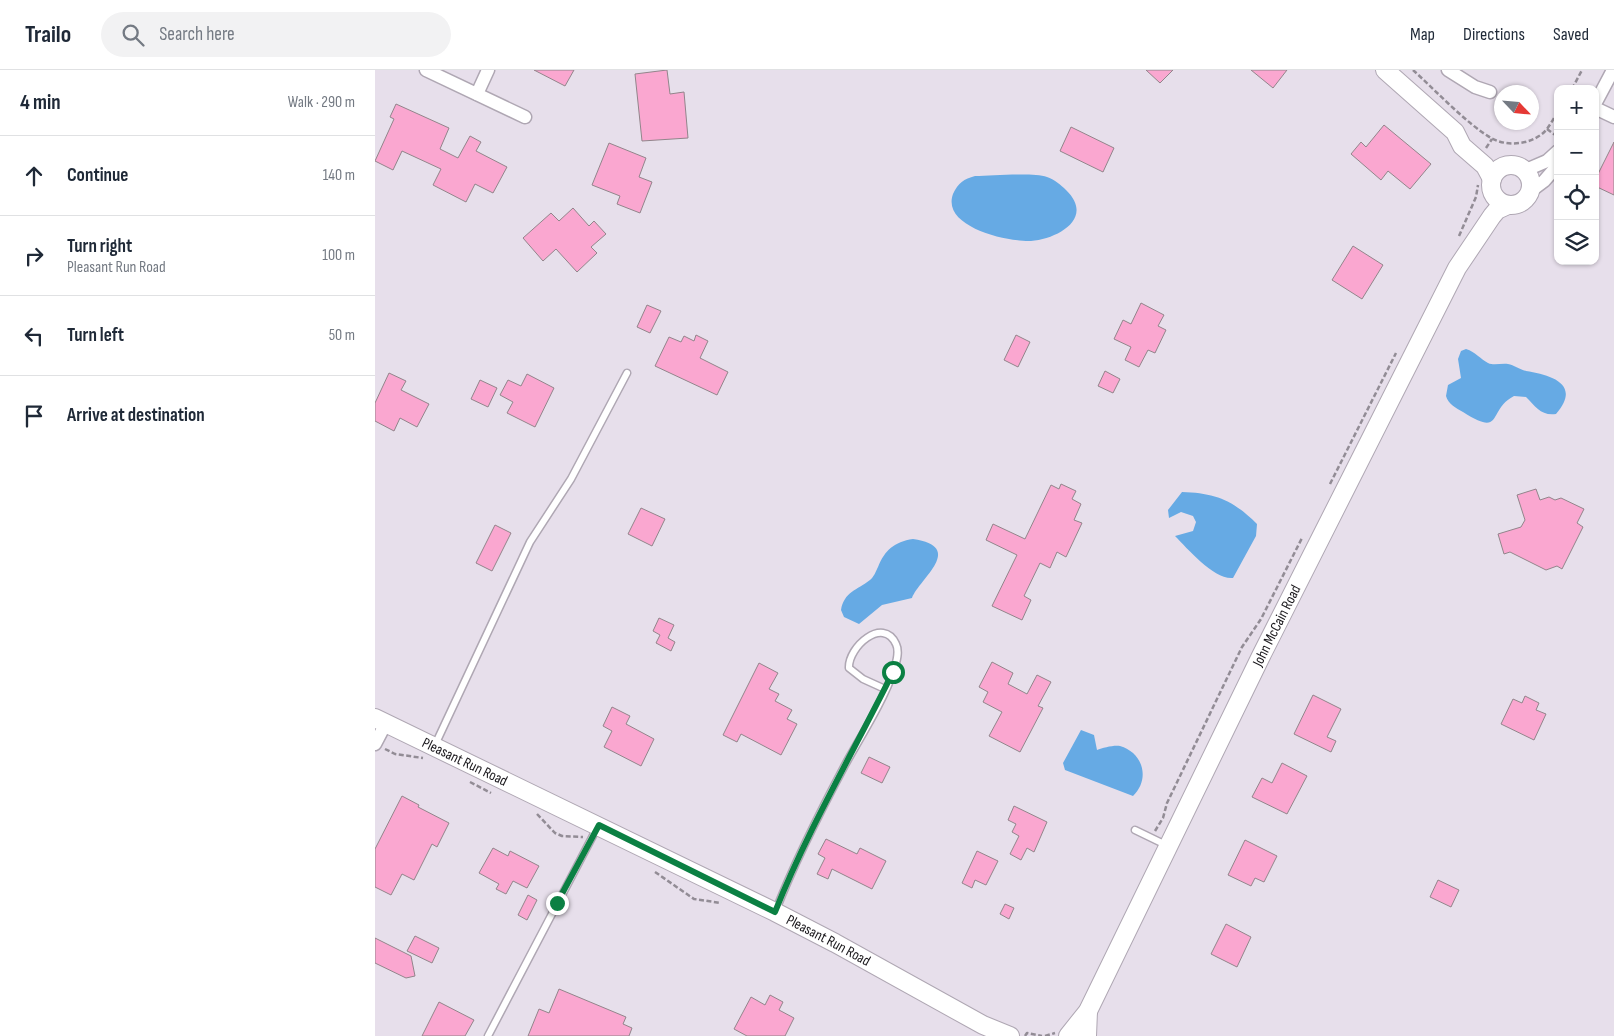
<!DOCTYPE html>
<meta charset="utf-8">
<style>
body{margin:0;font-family:"Sofia Sans Condensed",sans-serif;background:#f2f2f3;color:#1f2937}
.controls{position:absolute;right:15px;top:15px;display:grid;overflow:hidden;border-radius:10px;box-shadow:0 1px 4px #0004}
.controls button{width:45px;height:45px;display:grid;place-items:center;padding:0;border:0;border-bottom:1px solid #e0e1e3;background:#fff;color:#1f2937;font:25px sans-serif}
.compass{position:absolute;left:1119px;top:15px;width:45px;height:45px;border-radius:50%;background:#fff;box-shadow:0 1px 4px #0004;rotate:116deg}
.stop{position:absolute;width:15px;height:15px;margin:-11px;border:4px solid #0b8043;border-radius:50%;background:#fff}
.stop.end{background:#0b8043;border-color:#fff;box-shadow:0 1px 5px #0008}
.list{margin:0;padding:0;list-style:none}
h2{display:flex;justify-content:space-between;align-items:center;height:65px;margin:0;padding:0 20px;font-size:21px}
h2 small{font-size:16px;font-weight:400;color:#747a83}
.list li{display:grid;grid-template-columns:32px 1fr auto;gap:15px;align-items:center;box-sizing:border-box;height:80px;padding:0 20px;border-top:1px solid #e0e1e3}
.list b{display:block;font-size:19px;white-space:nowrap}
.list p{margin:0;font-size:16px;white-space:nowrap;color:#747a83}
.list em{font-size:16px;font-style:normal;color:#747a83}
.icon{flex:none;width:28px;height:28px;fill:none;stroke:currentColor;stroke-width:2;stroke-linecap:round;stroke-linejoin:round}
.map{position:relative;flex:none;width:1239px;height:966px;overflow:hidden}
header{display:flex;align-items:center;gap:30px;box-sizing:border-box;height:70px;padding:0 25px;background:#fff;border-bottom:1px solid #e0e1e3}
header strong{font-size:24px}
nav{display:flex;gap:28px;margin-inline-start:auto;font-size:18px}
.search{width:350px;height:45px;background:#f2f2f3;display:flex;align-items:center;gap:12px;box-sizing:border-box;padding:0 18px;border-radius:28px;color:#747a83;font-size:19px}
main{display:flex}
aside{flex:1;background:#fff}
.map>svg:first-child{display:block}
</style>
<header>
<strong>Trailo</strong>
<div class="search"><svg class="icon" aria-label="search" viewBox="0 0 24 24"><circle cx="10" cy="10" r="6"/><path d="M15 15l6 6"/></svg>Search here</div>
<nav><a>Map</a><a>Directions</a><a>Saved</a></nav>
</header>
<main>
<aside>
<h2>4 min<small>Walk · 290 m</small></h2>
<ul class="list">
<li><svg class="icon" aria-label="ahead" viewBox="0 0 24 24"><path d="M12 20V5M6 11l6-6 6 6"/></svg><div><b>Continue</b></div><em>140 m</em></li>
<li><svg class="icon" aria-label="right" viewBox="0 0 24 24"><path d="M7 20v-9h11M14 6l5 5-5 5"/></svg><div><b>Turn right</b><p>Pleasant Run Road</p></div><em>100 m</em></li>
<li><svg class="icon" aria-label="left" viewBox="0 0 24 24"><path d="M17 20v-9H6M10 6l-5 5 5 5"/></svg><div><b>Turn left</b></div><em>50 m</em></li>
<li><svg class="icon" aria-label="arrive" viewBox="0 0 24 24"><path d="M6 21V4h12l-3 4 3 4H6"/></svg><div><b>Arrive at destination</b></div></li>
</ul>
</aside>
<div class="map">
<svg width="1239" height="966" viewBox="0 0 1239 966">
<rect width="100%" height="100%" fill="#e7dfeb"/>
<g fill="#66aae4">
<path d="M600,106C618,106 657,102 672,107C679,109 686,115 691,120C720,148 683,169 656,171C633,172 566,157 578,124C583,113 589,109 600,106Z"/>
<path d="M1091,279C1101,282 1105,289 1113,293C1119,296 1126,293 1133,294C1139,295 1144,299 1151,301C1176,305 1207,314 1181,344C1166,346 1161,337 1151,327L1139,326C1112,340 1129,368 1088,342C1081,338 1073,334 1071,326L1073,315L1086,308L1083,289L1086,281Z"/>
<path d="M807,422C840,423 858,430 882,454L881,466L858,508C839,510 813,479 800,466L818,461L821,452L818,446L806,442L794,448L793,440Z"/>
<path d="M538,469C591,477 545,508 537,528L507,535L484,554L469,547L466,540C469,522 482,520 495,510C499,507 501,501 503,497C510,480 519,472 538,469Z"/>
<path d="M706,660L719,665L722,680C728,678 738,675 745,676C769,683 775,710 758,726L690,700L688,693Z"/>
</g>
<g fill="#faa7d0" stroke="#92858b">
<polygon points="159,0 199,0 190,16"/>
<polygon points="292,0 295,24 309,22 313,68 267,71 260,4"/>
<polygon points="771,0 798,0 785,13"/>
<polygon points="876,0 912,0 898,18"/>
<polygon points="21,34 74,58 65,79 83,88 95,66 106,72 101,81 132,97 118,123 100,114 91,132 58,115 66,99 27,81 18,100 0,91 19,49 15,47"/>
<polygon points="1009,55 1056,94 1035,119 1013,101 1006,110 976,84 986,72 991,77"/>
<polygon points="696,57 739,78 728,102 685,81"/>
<polygon points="1239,72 1239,125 1220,116 1220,110"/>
<polygon points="234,73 271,88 264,107 277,112 265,143 242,134 245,126 217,115"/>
<polygon points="198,138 214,156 219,151 231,164 216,177 222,183 202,202 181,179 168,191 148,168 176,143 184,151"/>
<polygon points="978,176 1008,195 987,229 957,210"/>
<polygon points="766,233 789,245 783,256 791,260 780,283 773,280 764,297 750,290 756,277 739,269 748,250 756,254"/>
<polygon points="272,235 286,241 275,263 262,257"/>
<polygon points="321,265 333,271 325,288 353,302 342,325 280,296 294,267 306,272 309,266 319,271"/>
<polygon points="641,265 655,272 643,297 629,290"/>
<polygon points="730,301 745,309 738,323 723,316"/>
<polygon points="14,303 31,311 26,320 54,334 42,357 25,348 19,361 0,351 0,333"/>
<polygon points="152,304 179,318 160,357 132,343 138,332 125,325 133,310 146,316"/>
<polygon points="105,310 122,318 113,337 96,329"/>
<polygon points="686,414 701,421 697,429 706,434 699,450 707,453 691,487 682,482 675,498 665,493 649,526 656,530 647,550 617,536 642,485 611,470 618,454 650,469 676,415 684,419"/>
<polygon points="1161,419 1165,430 1174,427 1180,430 1186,428 1209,439 1202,453 1208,457 1187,499 1182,496 1171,500 1135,482 1129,484 1123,464 1146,457 1150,450 1142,425"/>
<polygon points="266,438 290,449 277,476 253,464"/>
<polygon points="120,455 136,463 117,501 101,493"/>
<polygon points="284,548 299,555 293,568 300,572 296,581 281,573 285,565 278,561"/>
<polygon points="617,592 638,603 633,614 652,624 662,605 676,612 663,636 668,638 645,682 614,666 627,642 608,632 613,622 604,617"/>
<polygon points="384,593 403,603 394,619 404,624 400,631 417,640 412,649 422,654 406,685 366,664 362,672 348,665"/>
<polygon points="938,625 966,639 952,667 961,671 956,682 919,664"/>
<polygon points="1150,626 1164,633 1161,640 1171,644 1159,670 1126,654 1138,629 1147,633"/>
<polygon points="237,637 255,646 251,654 279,669 266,696 229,677 237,661 228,656"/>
<polygon points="494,687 515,697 507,713 486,703"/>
<polygon points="907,693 932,706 912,744 877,727 887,708 897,713"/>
<polygon points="27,726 44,735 43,737 74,753 62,777 57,774 39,810 27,804 16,825 0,817 0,779"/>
<polygon points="639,736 672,752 659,782 652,778 646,790 635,784 644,766 637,762 641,754 633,750"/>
<polygon points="451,769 482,784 485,778 511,791 497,819 457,799 453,809 442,804 450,788 443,784"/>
<polygon points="870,770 902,786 889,812 880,808 876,816 853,805"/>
<polygon points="118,778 133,786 135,781 164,796 152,818 138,811 131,824 121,819 124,814 104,803"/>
<polygon points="602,781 623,791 611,815 600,810 597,818 587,813"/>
<polygon points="1063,810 1084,820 1076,837 1055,827"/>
<polygon points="153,825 162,830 152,850 143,845"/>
<polygon points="630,834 639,838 634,849 625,844"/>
<polygon points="851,854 876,867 862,897 836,884"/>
<polygon points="40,866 64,878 57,893 32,881"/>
<polygon points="0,868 36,886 40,906 31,908 0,893"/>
<polygon points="184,919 251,947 248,954 257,958 254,966 153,966 164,939 174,943"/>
<polygon points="395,925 408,932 404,940 419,948 410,966 372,966 359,959 376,927 390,935"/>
<polygon points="64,932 99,950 90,966 47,966"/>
</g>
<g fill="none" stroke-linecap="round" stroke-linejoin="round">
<defs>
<g id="lane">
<polyline points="60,675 155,472 196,409 252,303"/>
<polyline points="760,760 791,775"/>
<path d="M401,840C420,791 445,742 470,695C486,666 508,632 519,600C521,593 525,582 521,574C508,546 473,577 474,598L488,609L510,619"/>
<polyline points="113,966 222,758"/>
</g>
<g id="street">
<polyline points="51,0 150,47"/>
<polyline points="1073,0 1100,17 1115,22"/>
<polyline points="102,24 113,0"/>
<polyline points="1220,34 1238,0"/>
<polyline points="1220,38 1239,47"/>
<polyline points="1151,100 1172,91 1183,81"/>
<polyline points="1157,120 1169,111 1183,95"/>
<polyline points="0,674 11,653"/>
</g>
<g id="secondary">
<polyline points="1010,0 1080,62 1087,76 1110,96 1117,109"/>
<circle cx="1136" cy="115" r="20"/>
<path id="s1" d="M0,648L400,842L460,873L608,955L635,966"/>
<path id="s2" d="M693,966L713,941L886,586L1082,198L1117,146L1122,140L1133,135"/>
<polyline points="712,966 713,941"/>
</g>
</defs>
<use href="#lane" stroke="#afa7b3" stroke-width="9"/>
<use href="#street" stroke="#afa7b3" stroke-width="15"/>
<use href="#secondary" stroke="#afa7b3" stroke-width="20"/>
<g stroke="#928c95" stroke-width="2.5" stroke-dasharray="5 2.5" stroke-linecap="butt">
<path d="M1038,0C1060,20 1092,54 1116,68C1130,76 1151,75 1164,66C1173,61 1177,50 1183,42"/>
<polyline points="1197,19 1207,0"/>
<polyline points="1172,59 1183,67"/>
<polyline points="1111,78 1117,69"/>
<polyline points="1084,166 1101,127 1103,115"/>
<polyline points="955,414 1021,283"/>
<polyline points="10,679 20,684 48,688"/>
<polyline points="95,712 116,723"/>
<polyline points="162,744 180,763 187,766 208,767"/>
<polyline points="780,761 788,748 792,733 867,577 886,549 927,468"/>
<polyline points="280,802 319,829 346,833"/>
<polyline points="650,966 652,963 667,966"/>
<polyline points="670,966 680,963"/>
</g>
<use href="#lane" stroke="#fff" stroke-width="6"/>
<use href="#street" stroke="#fff" stroke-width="12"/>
<use href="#secondary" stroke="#fff" stroke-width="18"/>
</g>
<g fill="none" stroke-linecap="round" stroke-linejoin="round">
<path stroke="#0b8043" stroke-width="6" d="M182,833L224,755L400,842C433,759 479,681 518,602"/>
</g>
<g text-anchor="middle" stroke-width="4.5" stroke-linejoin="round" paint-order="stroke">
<g font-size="15" fill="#1a181c" stroke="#fff">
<text dy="5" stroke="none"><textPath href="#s2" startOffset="461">John McCain Road</textPath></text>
<text dy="5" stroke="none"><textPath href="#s1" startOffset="100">Pleasant Run Road</textPath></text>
<text dy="5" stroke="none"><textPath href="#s1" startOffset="505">Pleasant Run Road</textPath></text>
</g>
</g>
</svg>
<div class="controls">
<button>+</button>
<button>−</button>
<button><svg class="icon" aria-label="locate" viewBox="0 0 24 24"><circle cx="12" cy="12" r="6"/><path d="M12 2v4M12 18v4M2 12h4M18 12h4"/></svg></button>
<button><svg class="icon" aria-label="layers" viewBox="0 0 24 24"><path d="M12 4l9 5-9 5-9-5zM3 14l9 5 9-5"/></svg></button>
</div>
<svg class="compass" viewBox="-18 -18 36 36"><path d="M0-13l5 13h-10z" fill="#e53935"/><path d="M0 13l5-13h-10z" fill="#747a83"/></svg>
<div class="stop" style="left:518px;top:602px"></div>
<div class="stop end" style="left:182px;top:833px"></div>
</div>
</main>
